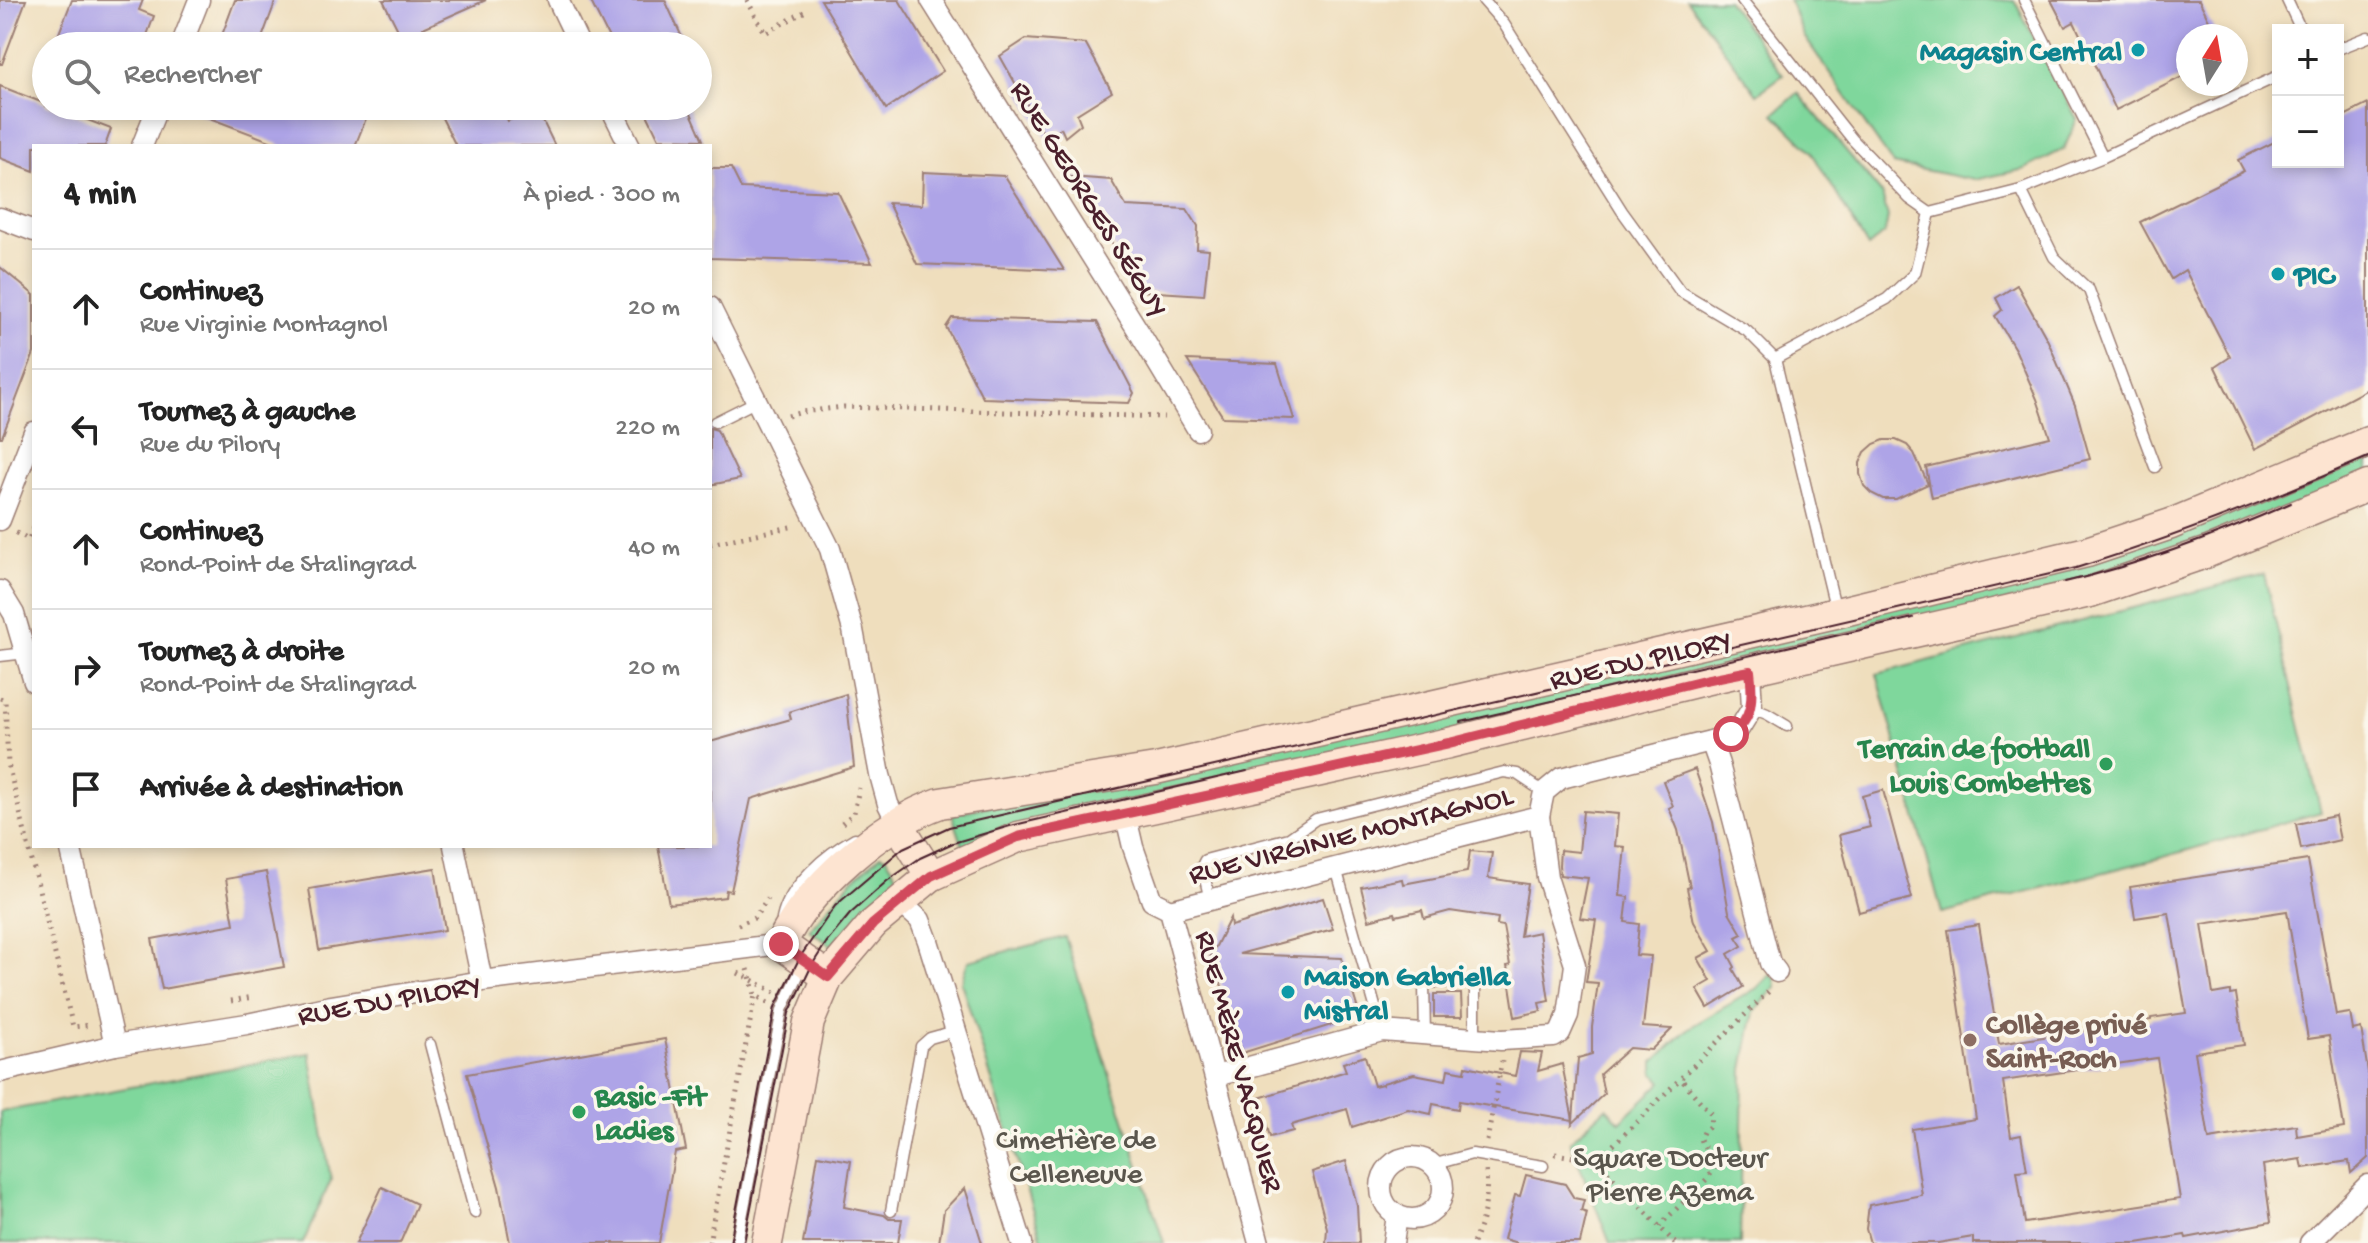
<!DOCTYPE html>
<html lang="fr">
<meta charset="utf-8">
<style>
body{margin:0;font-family:"Gochi Hand",sans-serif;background:#f6f6f6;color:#222}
.controls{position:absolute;right:24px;top:24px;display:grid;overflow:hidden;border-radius:0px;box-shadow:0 4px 12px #0003}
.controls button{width:72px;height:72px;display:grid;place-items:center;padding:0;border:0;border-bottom:2px solid #e0e0e0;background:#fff;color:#222;font:40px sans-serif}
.compass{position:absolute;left:2176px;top:24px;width:72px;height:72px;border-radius:50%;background:#fff;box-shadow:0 4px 12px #0003;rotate:11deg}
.stop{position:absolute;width:24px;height:24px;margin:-18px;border:6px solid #d1495b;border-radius:50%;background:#fff}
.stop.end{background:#d1495b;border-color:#fff;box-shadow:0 2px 8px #0008}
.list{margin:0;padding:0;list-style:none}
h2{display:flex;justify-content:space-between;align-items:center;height:104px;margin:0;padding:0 32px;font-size:34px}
h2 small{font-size:26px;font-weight:400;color:#767676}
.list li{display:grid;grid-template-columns:52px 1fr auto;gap:24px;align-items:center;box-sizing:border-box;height:120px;padding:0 32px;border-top:2px solid #e0e0e0}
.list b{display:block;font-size:30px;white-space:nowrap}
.list p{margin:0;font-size:26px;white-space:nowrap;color:#767676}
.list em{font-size:26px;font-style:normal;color:#767676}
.icon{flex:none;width:44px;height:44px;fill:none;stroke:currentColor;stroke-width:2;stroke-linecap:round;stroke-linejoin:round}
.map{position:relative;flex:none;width:2368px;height:1243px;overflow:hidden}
.search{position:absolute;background:#fff;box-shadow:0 4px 12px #0003;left:32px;top:32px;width:680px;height:88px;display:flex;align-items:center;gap:20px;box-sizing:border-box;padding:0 28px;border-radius:44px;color:#767676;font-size:30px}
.panel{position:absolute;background:#fff;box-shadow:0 4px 12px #0003;left:32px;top:144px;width:680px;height:704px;border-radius:0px}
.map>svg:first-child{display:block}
</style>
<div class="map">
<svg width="2368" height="1243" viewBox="0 0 2368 1243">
<rect width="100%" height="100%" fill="#fbf7ec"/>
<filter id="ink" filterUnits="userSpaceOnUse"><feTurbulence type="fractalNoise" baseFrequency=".0125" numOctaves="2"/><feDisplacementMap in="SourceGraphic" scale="16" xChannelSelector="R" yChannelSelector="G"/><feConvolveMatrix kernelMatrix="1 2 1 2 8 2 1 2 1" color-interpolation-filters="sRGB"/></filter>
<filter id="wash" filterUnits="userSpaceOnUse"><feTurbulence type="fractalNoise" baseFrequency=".006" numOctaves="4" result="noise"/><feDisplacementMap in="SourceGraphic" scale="32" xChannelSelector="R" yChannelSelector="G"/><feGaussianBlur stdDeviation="1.8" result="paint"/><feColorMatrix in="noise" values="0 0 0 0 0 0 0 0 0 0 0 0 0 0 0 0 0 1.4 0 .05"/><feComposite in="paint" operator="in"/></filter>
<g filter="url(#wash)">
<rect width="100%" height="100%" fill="#efdebd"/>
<g fill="#7fd79c" stroke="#647b64" stroke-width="2">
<polygon points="1687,0 1727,0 1783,75 1757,94"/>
<polygon points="1789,0 2014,0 2077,119 2064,149 2025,169 1974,180 1893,164 1804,36"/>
<polygon points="1798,93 1882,194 1888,217 1885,233 1868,247 1811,151 1774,114"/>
<polygon points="2368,450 2368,476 2144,568 966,855 952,814 1946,594"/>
<polygon points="2264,574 2321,812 2160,858 1942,913 1877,674"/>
<polygon points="881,855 886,857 899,878 868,905 832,946 809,930 851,881"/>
<polygon points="1065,937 1164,1243 1043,1243 961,982 968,961"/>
<polygon points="1770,975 1775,978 1776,987 1754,1012 1743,1069 1740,1243 1610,1243 1570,1141 1606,1108 1620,1122 1662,1082 1654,1073 1654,1062 1689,1028 1757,988"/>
<polygon points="310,1053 331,1180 303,1243 0,1243 0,1112"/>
</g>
<g id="blocks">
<g fill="#aea4e7" fill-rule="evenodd">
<polygon points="0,0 26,0 2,64 0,64"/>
<polygon points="72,0 143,0 139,10 154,16 143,46 54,46"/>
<polygon points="235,0 276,0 259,46 218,46"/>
<polygon points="383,0 486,0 423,28 429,40 417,46 406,46"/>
<polygon points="590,0 665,0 686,46 613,46"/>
<polygon points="821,0 899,0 943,71 886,109"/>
<polygon points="2051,0 2199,0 2217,36 2188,36 2188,74 2116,110 2074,22 2065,27"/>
<polygon points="1026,39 1086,44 1112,92 1077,114 1081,124 1065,137 1061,128 1046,138 1000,56"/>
<polygon points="0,86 46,104 46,106 51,106 111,129 105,146 34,146 34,171 0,158"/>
<polygon points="2368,104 2368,389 2255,449 2215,367 2230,357 2185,270 2171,279 2140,222 2244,171 2238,160 2278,140 2278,162 2338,162 2338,119"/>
<polygon points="184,106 371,106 355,146 283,146 183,108"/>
<polygon points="436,106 501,106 508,121 536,107 555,146 456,146"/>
<polygon points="643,106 688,106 703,140 659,139"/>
<polygon points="710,168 731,168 741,188 838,192 872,263 710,258"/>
<polygon points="923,172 1005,176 1064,270 917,264 888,203 922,205"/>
<polygon points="1070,177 1111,180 1126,206 1187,209 1198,226 1197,249 1209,250 1204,295 1142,291"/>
<polygon points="0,267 34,295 34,353 2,437 0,437"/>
<polygon points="2017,285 2048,341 2075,405 2090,459 1932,498 1926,467 2050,437 2037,399 2016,351 1995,316 2002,310 1996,298"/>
<polygon points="952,318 1097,322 1134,393 1129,403 983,398 946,327"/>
<polygon points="1187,360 1277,364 1294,419 1223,417"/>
<polygon points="710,428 717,430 740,479 710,485"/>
<polygon points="1884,440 1896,440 1907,445 1914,453 1928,484 1896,499 1883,499 1871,493 1864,486 1860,474 1860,463 1865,452 1874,444"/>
<polygon points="846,694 854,767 751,799 731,891 726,890 725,897 669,904 658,846 710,846 710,742 791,719 789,712"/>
<polygon points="1695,769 1713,822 1729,912 1742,934 1736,937 1742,946 1728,954 1735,967 1733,969 1743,987 1708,1008 1697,989 1711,981 1698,958 1711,951 1694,922 1687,888 1690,887 1678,830 1669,808 1673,806 1663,781"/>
<polygon points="1883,790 1912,898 1859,912 1839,835 1870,827 1862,796"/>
<polygon points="1583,811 1618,814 1615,846 1625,847 1620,896 1628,897 1625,922 1639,924 1636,955 1651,956 1643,1027 1672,1029 1651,1050 1629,1048 1600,1074 1604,1094 1572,1124 1573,1120 1459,1101 1458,1109 1433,1104 1431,1114 1408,1109 1352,1127 1347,1109 1291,1125 1293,1131 1270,1137 1259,1098 1346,1071 1343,1063 1365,1056 1374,1086 1382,1084 1383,1086 1383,1083 1414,1074 1446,1080 1448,1069 1465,1072 1466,1066 1515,1076 1520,1052 1542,1053 1538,1071 1562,1064 1573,1120 1578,1058 1592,1054 1592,1027 1598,983 1586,982 1596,920 1580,918 1588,878 1560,875 1559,865 1560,850 1579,852"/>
<polygon points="2335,816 2340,840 2301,849 2296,824"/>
<polygon points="1470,851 1492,853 1488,878 1528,884 1520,936 1539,932 1549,1001 1539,1003 1541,1011 1515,1017 1507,966 1510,965 1503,926 1497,925 1498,918 1450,911 1424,918 1422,910 1396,916 1395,913 1369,920 1361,887 1402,879 1403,884 1467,872"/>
<path d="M2308,860L2336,1015L2350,1013L2353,1030L2361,1028L2368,1072V1158L2351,1173L2349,1161L2303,1168L2301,1159L2263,1165L2271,1222L2186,1238L2185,1235L2137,1243H1973V1237L1938,1243H1870L1866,1229L1869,1205L1922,1195L1912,1129L1976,1119L1948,930L1979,925L1999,1044L2151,1020V1018L2186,1013L2169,913L2135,918L2130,887ZM2287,911L2308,1039L2329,1036L2344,1128L2297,1136L2296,1125L2209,1139L2195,1052L2244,1045L2236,994L2230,995V991L2213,994L2202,924ZM2157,1058L2180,1199L2025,1223L2017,1171L2027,1170L2021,1135L2011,1137L2003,1081Z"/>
<polygon points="435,868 445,930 319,950 309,889"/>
<polygon points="266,872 284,967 162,989 152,939 234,924 226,879"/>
<polygon points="1323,898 1333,929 1239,954 1342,958 1360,1016 1242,1053 1214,960 1208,962 1230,918 1231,926"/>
<polygon points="1434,994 1461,994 1462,1017 1434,1017"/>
<polygon points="665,1039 686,1150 675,1152 659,1243 510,1243 499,1187 467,1074"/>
<polygon points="818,1155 851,1161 844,1207 884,1215 889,1219 902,1219 898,1243 803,1243"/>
<polygon points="1346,1161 1357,1206 1359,1243 1326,1243 1327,1228 1312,1172"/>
<polygon points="1526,1175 1565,1184 1574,1198 1584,1200 1581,1211 1587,1213 1580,1243 1517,1243 1504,1239 1515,1195 1520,1196"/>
<polygon points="382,1187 417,1204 400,1243 356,1243"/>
<polygon points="965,1188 982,1243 939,1243 944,1210"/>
</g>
</g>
</g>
<g filter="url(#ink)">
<use href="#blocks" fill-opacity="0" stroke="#9c7e74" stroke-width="2"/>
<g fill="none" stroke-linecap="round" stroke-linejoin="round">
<defs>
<g id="lane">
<polyline points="1483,0 1504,24 1622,211 1680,291 1747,331 1775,359 1836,611"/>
<polyline points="1742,0 1853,140 1910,199 1930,213 1915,273 1887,299 1775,359"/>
<polyline points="2024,0 2103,157"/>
<polyline points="2287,0 2301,30"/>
<polyline points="2338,49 2368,37"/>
<polyline points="2021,190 2054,257 2089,290 2155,467"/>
<polyline points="1930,213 2021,190 2103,157 2278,76"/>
<polyline points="715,422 757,401"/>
<polyline points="0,656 26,653"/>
<polyline points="1752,708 1767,714 1787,726"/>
<polyline points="1336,868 1382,1031"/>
<polyline points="1210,900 1202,866 1205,860 1289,838 1316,819 1504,772 1517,774 1544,792"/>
<path d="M782,919C789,885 826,854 855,838"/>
<polyline points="1425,1035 1424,985 1428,982 1473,983 1475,988 1475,1038"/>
<polyline points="430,1044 475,1213"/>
<polyline points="1432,1165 1472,1154 1543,1166"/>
<polyline points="891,1211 921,1046 930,1038 955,1031"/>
<polyline points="737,1243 782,1010 803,965"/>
</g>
<g id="street">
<polyline points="558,0 580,46"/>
<polyline points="931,0 1139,332 1198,430"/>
<polyline points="181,46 199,0"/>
<polyline points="610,106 630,146"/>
<polyline points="142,146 158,106"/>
<polyline points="0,218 34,231"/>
<polyline points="710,307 830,549 853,630 880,775 888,804 898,824"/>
<polyline points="0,520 34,432"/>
<polyline points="0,591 14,614 34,682"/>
<polyline points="1711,741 1719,764 1770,963 1777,972"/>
<polyline points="1125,813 1133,847 1152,901 1170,910 1259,1243"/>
<polyline points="70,846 115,1045"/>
<polyline points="454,846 482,981"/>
<polyline points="900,902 920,920 928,941 1022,1243"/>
<polyline points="1170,910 1539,816 1544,792 1561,778 1711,741 1731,734 1739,729 1752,708 1750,671"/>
<polyline points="0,1072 115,1045 247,1024 331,1006 482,981 781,944"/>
<polyline points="1216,1076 1382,1031 1501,1040 1554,1037 1560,1033 1568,1015 1575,965 1547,877 1539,816"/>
<circle cx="1412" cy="1188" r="31"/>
<polyline points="1393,1243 1397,1215"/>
<polyline points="2310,1243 2368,1185"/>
</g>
<g id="secondary">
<polyline points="898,824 931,876"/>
<path d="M828,977L781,944C808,887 881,824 940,803L1156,769L1836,613L2087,552L2171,524L2368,442"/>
<polyline points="767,1243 809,1022 828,977 873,924 931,876 1018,837 1449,743 1704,680 2090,592 2208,552 2368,486"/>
</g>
</defs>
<use href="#lane" stroke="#9c7e74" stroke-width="13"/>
<use href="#street" stroke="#9c7e74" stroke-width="23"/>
<use href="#secondary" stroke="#9c7e74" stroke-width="33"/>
<g stroke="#9c7e74" stroke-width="5" stroke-dasharray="2 6" stroke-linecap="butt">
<polyline points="747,0 765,33 804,12"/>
<polyline points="788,416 802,412 844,407 1164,417"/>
<polyline points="16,533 29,539 34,525"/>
<polyline points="710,544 795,526"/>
<polyline points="0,698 5,700 8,764 73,1027 91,1025"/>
<polyline points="842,823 854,813 859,788"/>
<polyline points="738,925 754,918 768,899"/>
<polyline points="748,969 755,995 768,1003"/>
<polyline points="738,973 775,992"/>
<polyline points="231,1001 253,997"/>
<polyline points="1487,1141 1502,1061"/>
<polyline points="1555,1154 1597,1161"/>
<path d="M1659,1226L1708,1178L1716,1166C1712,1155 1704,1149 1700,1139L1703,1132L1710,1126L1711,1114L1680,1078"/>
<polyline points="709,1243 755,995"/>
<path d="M1473,1243C1485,1218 1488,1197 1486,1170"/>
<polyline points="1675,1243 1597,1161 1769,991"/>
</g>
<use href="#lane" stroke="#fff" stroke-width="10"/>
<use href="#street" stroke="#fff" stroke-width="20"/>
<use href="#secondary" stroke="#fde4d1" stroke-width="30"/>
<g stroke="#4a1f2b" stroke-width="2">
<path d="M2065,582C2142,564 2219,535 2291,503"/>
<polyline points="1461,722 1913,618"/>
<path d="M730,1243L775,1007L800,957L835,906L903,848L949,827L1001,815L2076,568C2176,537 2272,499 2368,457"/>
<polyline points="744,1243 789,1013 812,965 826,943 850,914 887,881 920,858 953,843 1010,826 1247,771"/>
</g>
</g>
</g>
<g fill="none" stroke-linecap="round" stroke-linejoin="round" filter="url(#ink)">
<path stroke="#d1495b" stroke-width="10" d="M781,944L828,977L873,924L931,876L1018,837L1449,743L1704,680L1750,671C1753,695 1754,720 1731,734"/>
</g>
<g fill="#0f9aa8" stroke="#fbf7ec" stroke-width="3">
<circle cx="2138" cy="50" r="8"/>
<circle cx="2278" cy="274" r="8"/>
<circle cx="1288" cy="992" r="8"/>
</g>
<g fill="#2e9e5b" stroke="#fbf7ec" stroke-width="3">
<circle cx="2106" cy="764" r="8"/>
<circle cx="579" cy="1112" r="8"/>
</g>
<circle fill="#8d6e63" stroke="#fbf7ec" stroke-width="3" cx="1970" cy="1040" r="8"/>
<g text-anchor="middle" stroke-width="7" stroke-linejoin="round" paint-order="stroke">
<g font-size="30" font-weight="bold" fill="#0d838f" stroke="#fbf7ec" text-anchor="start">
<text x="2122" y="60" text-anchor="end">Magasin Central</text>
<text x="2294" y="284">PIC</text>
<text x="1304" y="985">Maison Gabriella<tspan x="1304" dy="34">Mistral</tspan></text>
</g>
<g font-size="30" fill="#4a1f2b" stroke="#fbf7ec">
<text transform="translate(1091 198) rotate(58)" y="10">RUE GEORGES SÉGUY</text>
<text transform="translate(1640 658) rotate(-13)" y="10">RUE DU PILORY</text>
<text transform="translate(1350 833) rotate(-14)" y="10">RUE VIRGINIE MONTAGNOL</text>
<text transform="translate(389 998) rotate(-10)" y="10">RUE DU PILORY</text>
<text transform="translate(1241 1061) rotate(75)" y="10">RUE MÈRE VACQUIER</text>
</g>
<g font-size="30" font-weight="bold" fill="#27864d" stroke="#fbf7ec" text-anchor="end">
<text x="2090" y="757">Terrain de football<tspan x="2090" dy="34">Louis Combettes</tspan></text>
<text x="595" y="1105" text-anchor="start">Basic -Fit<tspan x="595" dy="34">Ladies</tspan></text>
</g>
<g font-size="30" font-weight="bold" fill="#785e54" stroke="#fbf7ec" text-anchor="start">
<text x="1986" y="1033">Collège privé<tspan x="1986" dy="34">Saint-Roch</tspan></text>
</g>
<g font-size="30" fill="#5a564d" stroke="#fbf7ec">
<text x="1076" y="1148">Cimetière de<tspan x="1076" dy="34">Celleneuve</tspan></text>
<text x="1670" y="1166">Square Docteur<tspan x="1670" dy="34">Pierre Azema</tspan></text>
</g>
</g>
</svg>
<div class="controls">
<button>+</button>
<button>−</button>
</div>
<svg class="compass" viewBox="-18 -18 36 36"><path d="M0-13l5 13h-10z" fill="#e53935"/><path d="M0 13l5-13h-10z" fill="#767676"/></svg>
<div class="stop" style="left:1731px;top:734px"></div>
<div class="stop end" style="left:781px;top:944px"></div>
<div class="search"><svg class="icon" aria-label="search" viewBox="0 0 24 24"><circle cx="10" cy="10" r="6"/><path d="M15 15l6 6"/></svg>Rechercher</div>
<section class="panel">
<h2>4 min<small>À pied · 300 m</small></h2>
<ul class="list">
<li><svg class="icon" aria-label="ahead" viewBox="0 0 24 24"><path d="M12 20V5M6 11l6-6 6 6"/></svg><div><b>Continuez</b><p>Rue Virginie Montagnol</p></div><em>20 m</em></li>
<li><svg class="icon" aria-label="left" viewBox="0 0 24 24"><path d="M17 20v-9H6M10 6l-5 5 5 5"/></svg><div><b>Tournez à gauche</b><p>Rue du Pilory</p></div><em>220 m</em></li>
<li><svg class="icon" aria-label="ahead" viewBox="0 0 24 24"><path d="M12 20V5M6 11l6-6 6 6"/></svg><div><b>Continuez</b><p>Rond-Point de Stalingrad</p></div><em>40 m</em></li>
<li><svg class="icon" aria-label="right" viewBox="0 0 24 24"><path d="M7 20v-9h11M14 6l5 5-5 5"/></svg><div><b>Tournez à droite</b><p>Rond-Point de Stalingrad</p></div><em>20 m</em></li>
<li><svg class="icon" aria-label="arrive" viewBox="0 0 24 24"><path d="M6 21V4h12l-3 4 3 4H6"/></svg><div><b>Arrivée à destination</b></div></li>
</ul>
</section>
</div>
